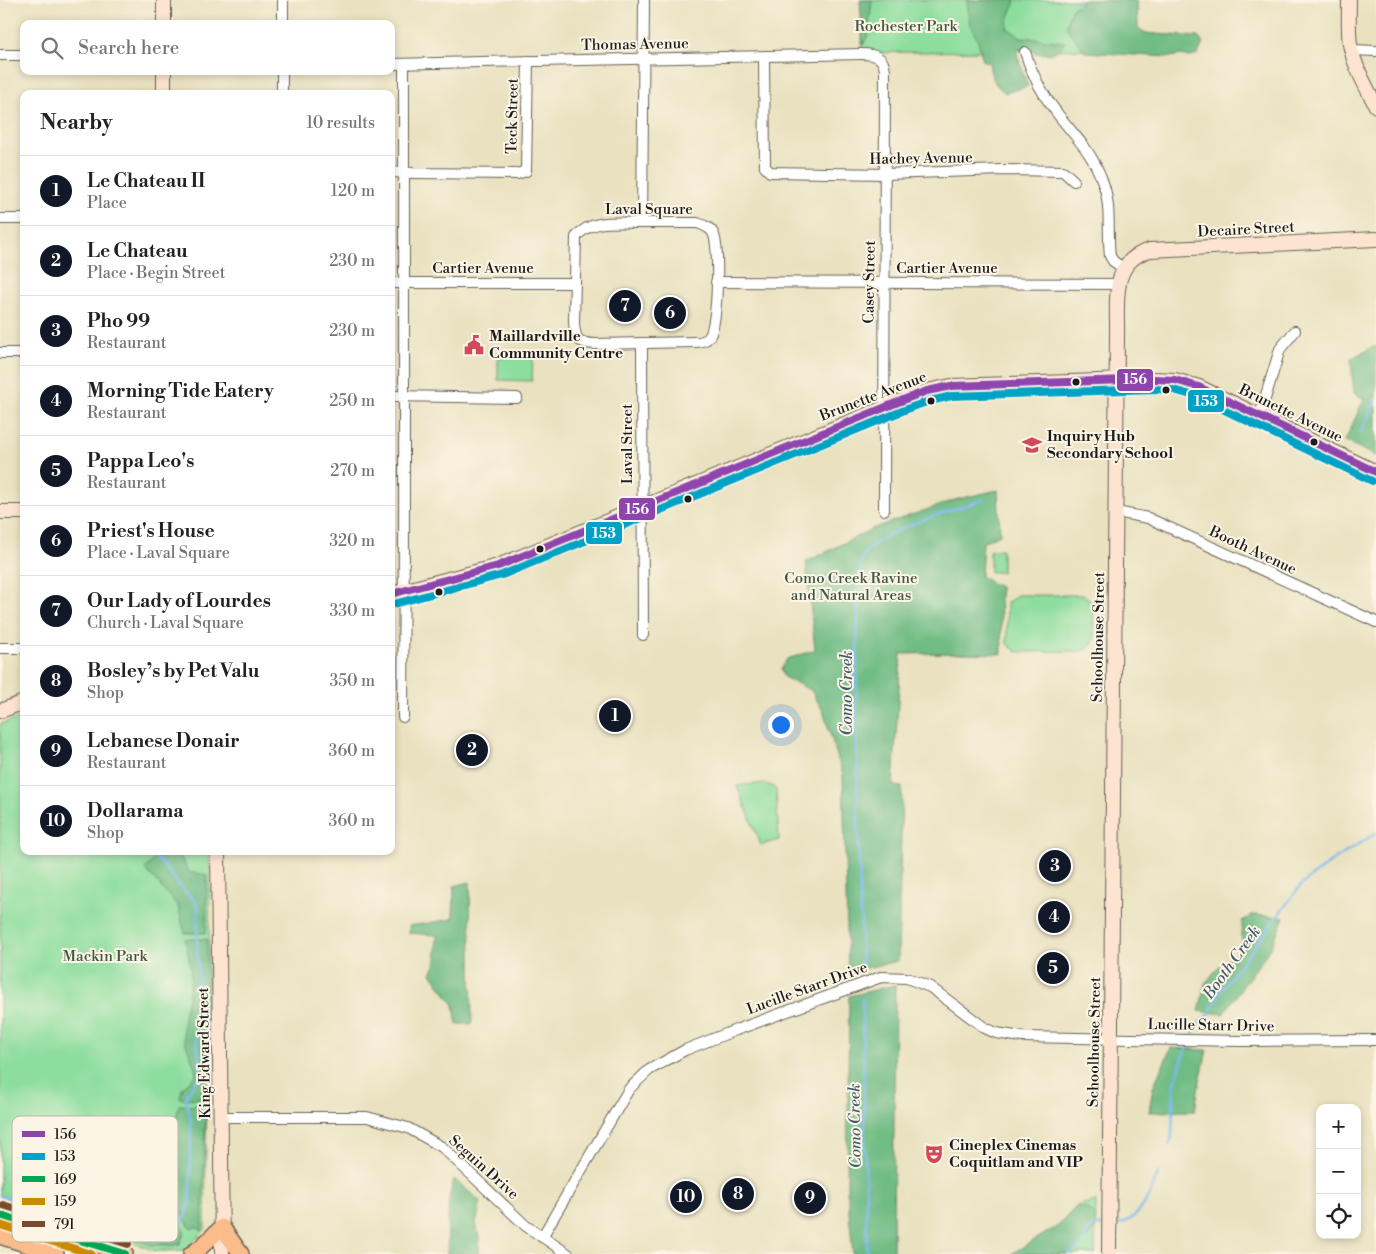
<!DOCTYPE html>
<meta charset="utf-8">
<style>
body{margin:0;font-family:"Libre Bodoni",serif;background:#f2f2f2;color:#222}
.controls{position:absolute;right:15px;bottom:15px;display:grid;overflow:hidden;border-radius:10px;box-shadow:0 2px 8px #0003}
.controls button{width:45px;height:45px;display:grid;place-items:center;padding:0;border:0;border-bottom:1px solid #e0e0e0;background:#fff;color:#222;font:25px sans-serif}
.you{position:absolute;left:780px;top:724px;width:18px;height:18px;margin:-12px;border:4px solid #fff;border-radius:50%;background:#1a73e8;box-shadow:0 0 0 8px #1a73e833}
.badge{display:grid;place-items:center;width:32px;height:32px;border-radius:50%;background:#111827;color:#fff;font-size:16px;font-weight:700}
.pin{position:absolute;translate:-50% -50%;border:2px solid #fff;box-shadow:0 1px 5px #0006}
.list{margin:0;padding:0;list-style:none}
h2{display:flex;justify-content:space-between;align-items:center;height:65px;margin:0;padding:0 20px;font-size:21px}
h2 small{font-size:16px;font-weight:400;color:#767676}
.list li{display:grid;grid-template-columns:32px 1fr auto;gap:15px;align-items:center;box-sizing:border-box;height:70px;padding:0 20px;border-top:1px solid #e0e0e0}
.list b{display:block;font-size:19px;white-space:nowrap}
.list p{margin:0;font-size:16px;white-space:nowrap;color:#767676}
.list em{font-size:16px;font-style:normal;color:#767676}
.icon{flex:none;width:28px;height:28px;fill:none;stroke:currentColor;stroke-width:2;stroke-linecap:round;stroke-linejoin:round}
.map{position:relative;flex:none;width:1376px;height:1254px;overflow:hidden}
.search{position:absolute;background:#fff;box-shadow:0 2px 8px #0003;left:20px;top:20px;width:375px;height:55px;display:flex;align-items:center;gap:12px;box-sizing:border-box;padding:0 18px;border-radius:10px;color:#767676;font-size:19px}
.panel{position:absolute;background:#fff;box-shadow:0 2px 8px #0003;left:20px;top:90px;width:375px;height:765px;border-radius:10px}
.map>svg:first-child{display:block}
</style>
<div class="map">
<svg width="1376" height="1254" viewBox="0 0 1376 1254">
<rect width="100%" height="100%" fill="#fcf5e5"/>
<filter id="ink" filterUnits="userSpaceOnUse"><feTurbulence type="fractalNoise" baseFrequency=".02" numOctaves="2"/><feDisplacementMap in="SourceGraphic" scale="10" xChannelSelector="R" yChannelSelector="G"/><feConvolveMatrix kernelMatrix="1 2 1 2 8 2 1 2 1" color-interpolation-filters="sRGB"/></filter>
<filter id="wash" filterUnits="userSpaceOnUse"><feTurbulence type="fractalNoise" baseFrequency=".0096" numOctaves="4" result="noise"/><feDisplacementMap in="SourceGraphic" scale="20" xChannelSelector="R" yChannelSelector="G"/><feGaussianBlur stdDeviation="1.12" result="paint"/><feColorMatrix in="noise" values="0 0 0 0 0 0 0 0 0 0 0 0 0 0 0 0 0 1.4 0 .05"/><feComposite in="paint" operator="in"/></filter>
<g filter="url(#wash)">
<rect width="100%" height="100%" fill="#e9e1bf"/>
<g fill="#8cdd9e" stroke="#547c5d">
<polygon points="862,0 1105,0 1105,49 862,53"/>
<polygon points="498,357 533,357 532,381 498,380"/>
<polygon points="1002,549 1002,572 990,572 990,550"/>
<path d="M1017,595H1083C1088,598 1091,599 1093,605L1094,640L1091,646L1087,649L1080,651L1017,652L1007,644V603Z"/>
<polygon points="24,717 24,851 209,851 210,874 205,1230 185,1250 156,1251 0,1195 0,724"/>
<path d="M754,784C762,784 772,783 776,790L779,840L761,845L737,786Z"/>
<polygon points="1096,1201 1095,1254 1029,1254 1063,1235 1083,1204"/>
</g>
<g fill="#71bc85" stroke="#466c50">
<polygon points="860,0 872,0 868,35 863,45"/>
<path d="M967,0H1016L1008,19L1007,28L1021,37L1065,42C1058,54 1047,55 1034,53L1031,48L1018,49L1017,55L1028,86L1006,93C995,87 990,75 989,62L983,61L978,41L970,25Z"/>
<polygon points="1081,0 1137,0 1138,27 1144,33 1198,37 1203,43 1198,54 1191,57 1181,55 1170,57 1085,52 1066,27 1071,9 1081,3"/>
<polygon points="1376,346 1376,456 1345,441 1364,399 1354,393 1351,359 1368,349"/>
<polygon points="998,490 1000,534 983,542 981,577 1000,587 1002,654 957,653 901,654 893,786 902,787 898,961 848,972 843,775 823,711 811,690 784,677 781,669 787,659 815,650 806,562 874,528 958,499"/>
<polygon points="161,851 177,851 189,872 207,875 206,933 185,933 178,906 145,869"/>
<polygon points="470,882 472,1024 457,1024 454,1005 431,973 435,966 437,935 409,933 409,926 453,919 454,886"/>
<polygon points="1253,915 1284,917 1271,947 1223,1014 1199,1011 1205,984 1219,966 1242,950 1242,921"/>
<path d="M185,939H207L205,1098L181,1099L180,1097L183,1087L196,1075C195,1059 183,1045 183,1031C183,1015 188,1000 190,985C192,970 188,954 185,939Z"/>
<polygon points="895,985 893,1254 853,1254 847,1190 849,996"/>
<polygon points="1171,1048 1207,1050 1198,1090 1195,1111 1149,1112 1153,1087"/>
<polygon points="179,1105 206,1106 202,1231 196,1227 191,1229 178,1207 175,1172 173,1131"/>
<polygon points="454,1179 481,1202 476,1223 479,1237 479,1254 447,1254 449,1199"/>
<polygon points="95,1197 144,1207 170,1205 185,1232 179,1245 150,1245 99,1224 51,1211 68,1199"/>
<polygon points="1078,1205 1087,1209 1096,1215 1095,1230 1069,1254 1011,1254 1058,1226"/>
</g>
<g fill="none" stroke-linecap="round" stroke-linejoin="round">
<g stroke="#7cb9ef" stroke-width="2.5">
<polyline points="1077,3 1078,0"/>
<polyline points="1361,432 1376,399"/>
<path d="M862,965C859,849 854,733 858,618C858,604 857,564 864,554C881,530 955,509 983,500"/>
<polyline points="862,999 867,1254"/>
<polyline points="1191,1038 1199,1023 1208,1015 1225,985 1301,885 1331,862 1376,833"/>
<polyline points="1169,1145 1172,1135 1174,1085 1188,1043"/>
<polyline points="0,1196 45,1209 66,1197 69,1196 145,1210 163,1225 174,1227 183,1222 190,1203 191,1122 186,1098 188,1092 200,1076 201,1070 196,1039 198,1019 196,1002 199,974 197,953 198,907 194,900 179,885 165,867 148,851"/>
<path d="M1113,1225C1140,1223 1150,1195 1158,1173"/>
<polyline points="1069,1254 1082,1243 1090,1229 1095,1226 1105,1225"/>
</g>
</g>
</g>
<g filter="url(#ink)">
<g fill="none" stroke-linecap="round" stroke-linejoin="round">
<defs>
<g id="street">
<polyline points="283,24 283,0"/>
<polyline points="1352,50 1376,51"/>
<path d="M1025,52C1032,75 1042,94 1057,113C1075,137 1091,150 1102,180C1112,205 1107,230 1110,256L1113,261L1123,268"/>
<polyline points="0,55 24,55"/>
<polyline points="764,57 765,167 770,172 885,174 1003,170 1063,171 1074,181"/>
<path d="M391,64L862,54C875,54 884,57 885,71L884,510"/>
<polyline points="282,94 282,71"/>
<polyline points="391,172 413,173 517,174 526,171 528,61"/>
<polyline points="0,219 24,219"/>
<path d="M642,223H697C703,225 710,227 713,233C720,245 718,326 709,337C706,341 701,342 695,342L595,344C577,343 575,339 574,322L576,237C591,218 620,223 642,223Z"/>
<polyline points="642,223 644,0"/>
<polyline points="716,282 1118,284"/>
<polyline points="391,283 575,283"/>
<polyline points="642,343 643,635"/>
<polyline points="0,353 24,353"/>
<polyline points="391,396 517,398"/>
<polyline points="1260,415 1280,349 1295,331"/>
<polyline points="1116,512 1148,518 1376,622"/>
<polyline points="0,648 24,648"/>
<polyline points="403,717 404,531 404,64"/>
<polyline points="221,1117 367,1117 408,1128 442,1147 526,1226 568,1254"/>
<polyline points="542,1237 629,1089 649,1070 685,1050 736,1030 881,977 907,978 930,987 985,1028 996,1033 1022,1037 1241,1041 1376,1040"/>
</g>
<g id="secondary">
<path d="M1349,0C1349,14 1348,30 1350,44C1354,66 1366,86 1376,106"/>
<polyline points="164,24 164,0"/>
<polyline points="164,94 164,71"/>
<polyline points="0,512 24,512"/>
<polyline points="391,594 498,566 908,398 927,391 951,386 1155,379 1175,380 1199,387 1376,472"/>
<polyline points="0,711 24,702"/>
<polyline points="218,851 222,1254"/>
<path d="M1109,1254L1117,336C1118,304 1109,261 1150,250L1376,239"/>
</g>
<g id="primary">
<polyline points="0,1215 125,1254"/>
<polyline points="0,1236 56,1254"/>
<polyline points="191,1254 200,1248 222,1227 241,1254"/>
</g>
</defs>
<use href="#street" stroke="#646155" stroke-width="12"/>
<use href="#secondary" stroke="#646155" stroke-width="16"/>
<use href="#primary" stroke="#646155" stroke-width="18"/>
<use href="#street" stroke="#fff" stroke-width="10"/>
<use href="#secondary" stroke="#fde4d1" stroke-width="14"/>
<use href="#primary" stroke="#fabc8b" stroke-width="15"/>
<defs>
<polyline id="bus-1" points="391,594 498,566 908,398 927,391 951,386 1155,379 1175,380 1199,387 1376,472"/>
<polyline id="bus-2" points="394,604 502,575 912,407 930,401 952,396 1155,389 1173,390 1195,396 1372,481"/>
<polyline id="bus-3" points="0,1215 125,1254"/>
<polyline id="bus-4" points="0,1225 91,1254"/>
<polyline id="bus-5" points="3,1205 128,1244"/>
</defs>
<use href="#bus-1" stroke="#fcf5e5" stroke-width="11"/>
<use href="#bus-2" stroke="#fcf5e5" stroke-width="11"/>
<use href="#bus-3" stroke="#fcf5e5" stroke-width="11"/>
<use href="#bus-4" stroke="#fcf5e5" stroke-width="11"/>
<use href="#bus-5" stroke="#fcf5e5" stroke-width="11"/>
<use href="#bus-1" stroke="#8e44ad" stroke-width="8"/>
<use href="#bus-2" stroke="#01a2c5" stroke-width="8"/>
<use href="#bus-3" stroke="#00a651" stroke-width="8"/>
<use href="#bus-4" stroke="#cb8a06" stroke-width="8"/>
<use href="#bus-5" stroke="#7a4b2a" stroke-width="8"/>
</g>
</g>
<defs>
<symbol id="civic-bare" viewBox="-9 -9 18 18"><path d="M-.6-6.5H3V-4.5H.6V-3L4-1V1h2V6H-6V1h2V-1L-.6-3ZM-1.2 2.5V6h2.4V2.5Z" fill="#d1495b" stroke="#fcf5e5" stroke-width="2.5" paint-order="stroke"/></symbol>
<symbol id="school-bare" viewBox="-9 -9 18 18"><path d="M0-5L7-2L0 1L-7-2ZM-4 1L0 2.5L4 1V4Q0 6-4 4Z" fill="#d1495b" stroke="#fcf5e5" stroke-width="2.5" paint-order="stroke"/></symbol>
<symbol id="theatre-bare" viewBox="-9 -9 18 18"><path d="M-5-5.5Q0-4 5-5.5V0Q5 5 0 6Q-5 5-5 0ZM-3.3-2.5H-1v1.5H-3.3ZM1-2.5H3.3v1.5H1ZM-2.8 1Q0 5.5 2.8 1Z" fill="#d1495b" stroke="#fcf5e5" stroke-width="2.5" paint-order="stroke"/></symbol>
</defs>
<g fill-rule="evenodd">
<use href="#civic-bare" x="460" y="331" width="28" height="28"/>
<use href="#school-bare" x="1018" y="431" width="28" height="28"/>
<use href="#theatre-bare" x="920" y="1140" width="28" height="28"/>
</g>
<g fill="#1c1c1c" stroke="#fcf5e5" stroke-width="2">
<circle cx="1076" cy="382" r="4.5"/>
<circle cx="1166" cy="390" r="4.5"/>
<circle cx="931" cy="401" r="4.5"/>
<circle cx="1314" cy="442" r="4.5"/>
<circle cx="688" cy="499" r="4.5"/>
<circle cx="540" cy="549" r="4.5"/>
<circle cx="439" cy="592" r="4.5"/>
</g>
<g text-anchor="middle" stroke-width="4" stroke-linejoin="round" paint-order="stroke">
<g font-size="15" fill="#3e5643" stroke="#fcf5e5">
<text x="906" y="31">Rochester Park</text>
<text x="851" y="583">Como Creek Ravine<tspan x="851" dy="17">and Natural Areas</tspan></text>
<text x="105" y="961">Mackin Park</text>
</g>
<g font-size="15" fill="#1c1c1c" stroke="#fcf5e5">
<text transform="translate(635 44) rotate(-1)" y="5">Thomas Avenue</text>
<text transform="translate(512 116) rotate(-89)" y="5">Teck Street</text>
<text transform="translate(921 158) rotate(-1)" y="5">Hachey Avenue</text>
<text x="649" y="214">Laval Square</text>
<text transform="translate(1246 229) rotate(-3)" y="5">Decaire Street</text>
<text x="483" y="273">Cartier Avenue</text>
<text x="947" y="273">Cartier Avenue</text>
<text transform="translate(869 282) rotate(-89)" y="5">Casey Street</text>
<text transform="translate(873 396) rotate(-21)" y="5">Brunette Avenue</text>
<text transform="translate(1291 413) rotate(26)" y="5">Brunette Avenue</text>
<text transform="translate(627 444) rotate(-90)" y="5">Laval Street</text>
<text transform="translate(1253 550) rotate(25)" y="5">Booth Avenue</text>
<text transform="translate(1098 637) rotate(-89)" y="5">Schoolhouse Street</text>
<text transform="translate(807 988) rotate(-20)" y="5">Lucille Starr Drive</text>
<text transform="translate(1211 1025) rotate(1)" y="5">Lucille Starr Drive</text>
<text transform="translate(1094 1042) rotate(-89)" y="5">Schoolhouse Street</text>
<text transform="translate(204 1053) rotate(-91)" y="5">King Edward Street</text>
<text transform="translate(484 1167) rotate(42)" y="5">Seguin Drive</text>
</g>
<g font-size="15" font-weight="bold" fill="#1c1c1c" stroke="#fcf5e5" text-anchor="start">
<text x="489" y="341">Maillardville<tspan x="489" dy="17">Community Centre</tspan></text>
<text x="1047" y="441">Inquiry Hub<tspan x="1047" dy="17">Secondary School</tspan></text>
<text x="949" y="1150">Cineplex Cinemas<tspan x="949" dy="17">Coquitlam and VIP</tspan></text>
</g>
<g font-size="16" font-style="italic" fill="#425b70" stroke="#fcf5e5">
<text transform="translate(846 693) rotate(-90)" y="6">Como Creek</text>
<text transform="translate(1231 962) rotate(-54)" y="6">Booth Creek</text>
<text transform="translate(854 1126) rotate(-91)" y="6">Como Creek</text>
</g>
</g>
<rect x="12" y="1116" width="166" height="126" rx="8" fill="#fcf5e5" stroke="#b9b4a9" stroke-width="1"/>
<rect x="22" y="1131" width="23" height="6" fill="#8e44ad"/>
<rect x="22" y="1153" width="23" height="7" fill="#01a2c5"/>
<rect x="22" y="1176" width="23" height="6" fill="#00a651"/>
<rect x="22" y="1198" width="23" height="7" fill="#cb8a06"/>
<rect x="22" y="1221" width="23" height="6" fill="#7a4b2a"/>
<g font-size="14" fill="#1c1c1c">
<text x="54" y="1139">156</text>
<text x="54" y="1161">153</text>
<text x="54" y="1184">169</text>
<text x="54" y="1206">159</text>
<text x="54" y="1229">791</text>
</g>
<g stroke="#fcf5e5" stroke-width="2">
<rect x="1116" y="368" width="38" height="24" rx="5" fill="#8e44ad"/>
<rect x="1187" y="389" width="38" height="24" rx="5" fill="#01a2c5"/>
<rect x="618" y="497" width="38" height="24" rx="5" fill="#8e44ad"/>
<rect x="585" y="521" width="38" height="24" rx="5" fill="#01a2c5"/>
</g>
<g font-size="14" text-anchor="middle" font-weight="bold" fill="#fff">
<text x="1135" y="384">156</text>
<text x="1206" y="406">153</text>
<text x="637" y="514">156</text>
<text x="604" y="538">153</text>
</g>
</svg>
<div class="controls">
<button>+</button>
<button>−</button>
<button><svg class="icon" aria-label="locate" viewBox="0 0 24 24"><circle cx="12" cy="12" r="6"/><path d="M12 2v4M12 18v4M2 12h4M18 12h4"/></svg></button>
</div>
<div class="you"></div>
<div class="pin badge" style="left:615px;top:716px">1</div>
<div class="pin badge" style="left:472px;top:750px">2</div>
<div class="pin badge" style="left:1055px;top:866px">3</div>
<div class="pin badge" style="left:1054px;top:917px">4</div>
<div class="pin badge" style="left:1053px;top:968px">5</div>
<div class="pin badge" style="left:670px;top:313px">6</div>
<div class="pin badge" style="left:625px;top:306px">7</div>
<div class="pin badge" style="left:738px;top:1194px">8</div>
<div class="pin badge" style="left:810px;top:1198px">9</div>
<div class="pin badge" style="left:686px;top:1197px">10</div>
<div class="search"><svg class="icon" aria-label="search" viewBox="0 0 24 24"><circle cx="10" cy="10" r="6"/><path d="M15 15l6 6"/></svg>Search here</div>
<section class="panel">
<h2>Nearby<small>10 results</small></h2>
<ul class="list">
<li><span class="badge">1</span><div><b>Le Chateau II</b><p>Place</p></div><em>120 m</em></li>
<li><span class="badge">2</span><div><b>Le Chateau</b><p>Place · Begin Street</p></div><em>230 m</em></li>
<li><span class="badge">3</span><div><b>Pho 99</b><p>Restaurant</p></div><em>230 m</em></li>
<li><span class="badge">4</span><div><b>Morning Tide Eatery</b><p>Restaurant</p></div><em>250 m</em></li>
<li><span class="badge">5</span><div><b>Pappa Leo's</b><p>Restaurant</p></div><em>270 m</em></li>
<li><span class="badge">6</span><div><b>Priest's House</b><p>Place · Laval Square</p></div><em>320 m</em></li>
<li><span class="badge">7</span><div><b>Our Lady of Lourdes</b><p>Church · Laval Square</p></div><em>330 m</em></li>
<li><span class="badge">8</span><div><b>Bosley’s by Pet Valu</b><p>Shop</p></div><em>350 m</em></li>
<li><span class="badge">9</span><div><b>Lebanese Donair</b><p>Restaurant</p></div><em>360 m</em></li>
<li><span class="badge">10</span><div><b>Dollarama</b><p>Shop</p></div><em>360 m</em></li>
</ul>
</section>
</div>
